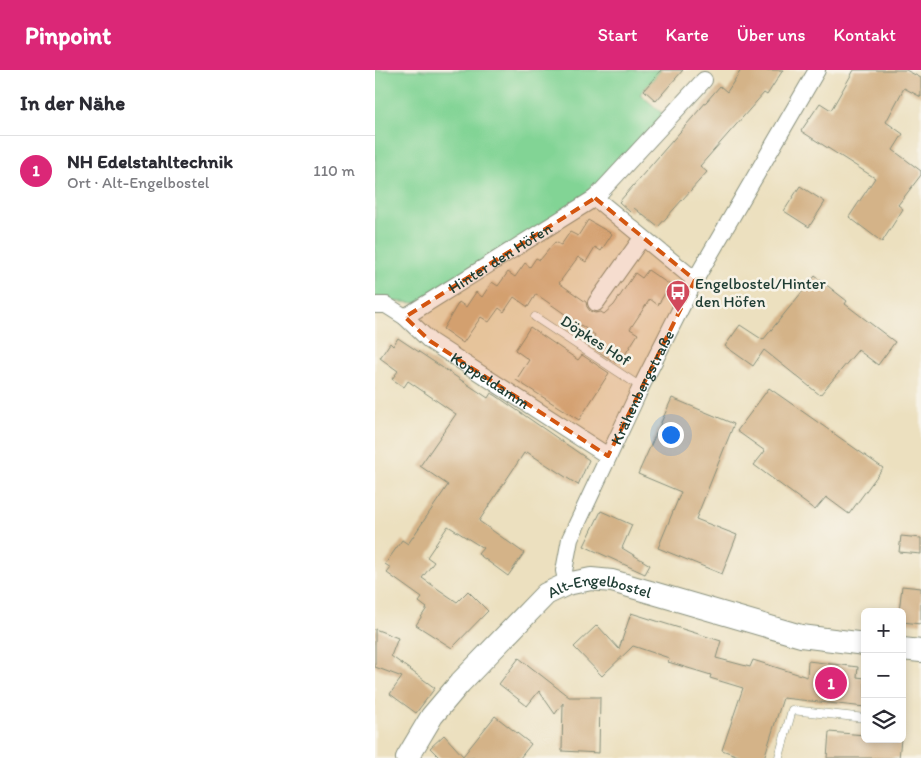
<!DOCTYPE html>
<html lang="de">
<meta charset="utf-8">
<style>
body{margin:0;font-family:Itim,sans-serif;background:#f2f2f3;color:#2b2b33}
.controls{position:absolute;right:15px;bottom:15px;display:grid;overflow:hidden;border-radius:8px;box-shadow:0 2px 8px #0003}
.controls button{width:45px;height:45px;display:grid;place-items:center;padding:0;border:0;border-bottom:1px solid #e1e1e2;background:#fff;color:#2b2b33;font:25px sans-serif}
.you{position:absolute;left:295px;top:364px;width:18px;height:18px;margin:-12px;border:4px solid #fff;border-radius:50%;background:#1a73e8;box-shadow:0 0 0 8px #1a73e833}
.badge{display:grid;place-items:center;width:32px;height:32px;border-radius:50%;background:#db2777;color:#fff;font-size:16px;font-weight:700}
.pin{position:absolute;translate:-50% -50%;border:2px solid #fff;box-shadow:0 1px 5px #0006}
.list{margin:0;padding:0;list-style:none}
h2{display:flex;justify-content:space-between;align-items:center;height:65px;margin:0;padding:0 20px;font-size:21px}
h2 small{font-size:16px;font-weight:400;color:#7c7c81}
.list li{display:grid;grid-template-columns:32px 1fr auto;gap:15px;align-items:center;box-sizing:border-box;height:70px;padding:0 20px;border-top:1px solid #e1e1e2}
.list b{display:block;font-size:19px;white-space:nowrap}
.list p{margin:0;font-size:16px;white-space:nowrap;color:#7c7c81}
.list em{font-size:16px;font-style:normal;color:#7c7c81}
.icon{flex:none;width:28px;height:28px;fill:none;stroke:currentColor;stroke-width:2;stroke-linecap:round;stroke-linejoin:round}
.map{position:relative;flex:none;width:546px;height:688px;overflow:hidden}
header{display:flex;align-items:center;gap:30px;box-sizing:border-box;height:70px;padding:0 25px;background:#db2777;color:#fff}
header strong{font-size:24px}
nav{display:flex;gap:28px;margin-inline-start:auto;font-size:18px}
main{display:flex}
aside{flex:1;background:#fff}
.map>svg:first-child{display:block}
</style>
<header>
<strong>Pinpoint</strong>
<nav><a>Start</a><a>Karte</a><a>Über uns</a><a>Kontakt</a></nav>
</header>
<main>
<aside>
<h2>In der Nähe<small></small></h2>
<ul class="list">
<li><span class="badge">1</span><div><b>NH Edelstahltechnik</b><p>Ort · Alt-Engelbostel</p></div><em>110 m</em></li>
</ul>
</aside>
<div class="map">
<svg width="546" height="688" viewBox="0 0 546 688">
<rect width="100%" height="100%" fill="#f7f3e8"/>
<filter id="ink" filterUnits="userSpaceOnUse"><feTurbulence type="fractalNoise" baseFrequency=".02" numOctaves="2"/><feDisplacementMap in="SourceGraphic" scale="10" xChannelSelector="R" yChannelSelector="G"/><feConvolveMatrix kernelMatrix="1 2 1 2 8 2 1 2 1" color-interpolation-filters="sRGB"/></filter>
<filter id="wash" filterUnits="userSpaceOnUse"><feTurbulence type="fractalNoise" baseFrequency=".0096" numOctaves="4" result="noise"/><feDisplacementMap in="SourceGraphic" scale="20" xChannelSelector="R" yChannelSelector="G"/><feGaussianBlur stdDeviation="1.12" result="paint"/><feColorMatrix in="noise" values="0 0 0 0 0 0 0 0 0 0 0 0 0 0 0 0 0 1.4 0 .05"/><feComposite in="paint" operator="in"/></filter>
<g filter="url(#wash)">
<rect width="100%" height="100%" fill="#ece0bf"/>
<polygon fill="#82d495" stroke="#508864" points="0,0 286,0 265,24 289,45 214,124 41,233 0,230"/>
<g id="blocks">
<g fill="#d4b388">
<polygon points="286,0 308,0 281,31 269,20"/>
<polygon points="366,0 408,0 392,25 389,23 325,96 332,102 283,157 259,138 255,142 244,132 345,16 352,22"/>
<polygon points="479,0 531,0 546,8 546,27 529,18 511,52 528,64 518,80 546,101 546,105 523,135 528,139 507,172 474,147 500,108 426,61 445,33 456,40"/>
<polygon points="425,116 450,132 434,157 409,141"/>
<polygon points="213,150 237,164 226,181 220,177 211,192 203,187 184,213 211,232 212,237 215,241 220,243 226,242 229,244 239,235 260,203 267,208 273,200 295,215 283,235 275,229 255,259 263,264 246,291 243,290 241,293 213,275 220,265 161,224 153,237 139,227 129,242 124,238 114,252 106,247 88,273 68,259 84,232 91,237 101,222 107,227 117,212 123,216 133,202 140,207 150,193 155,197 161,188 165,190 180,172 186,175 195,162 203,166"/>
<polygon points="440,206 472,231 470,234 520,272 503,295 483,280 445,325 389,280 378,296 350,276 365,255 388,270"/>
<polygon points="155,257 203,290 207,285 234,303 204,350 141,310 154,290 140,280"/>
<polygon points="23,268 113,328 116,323 120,325 214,390 203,415 152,382 151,384 149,383 104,451 149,483 133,506 103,484 108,478 73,456 52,487 59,492 47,508 82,532 93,521 113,541 77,578 41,555 52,538 44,532 47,528 12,503 16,498 10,494 27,470 33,474 73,415 45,396 81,344 33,311 29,317 17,309 23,301 5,288 15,273 18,276"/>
<polygon points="394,318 508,398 474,444 451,427 440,440 379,395 390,381 362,361"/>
<polygon points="297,328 359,354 321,449 362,465 347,504 283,478 306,422 263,404"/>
<polygon points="226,441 257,455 247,478 275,495 270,504 209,476"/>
<polygon points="526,466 546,468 546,484 524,482"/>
<polygon points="527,516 546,518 546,554 527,552 527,542 524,542"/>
<polygon points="256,543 346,571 341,588 375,597 378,590 432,607 433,591 483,597 482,607 490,608 490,637 408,628 389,688 369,688 347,680 368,618 335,608 336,605 293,592 294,588 258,576 227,606 199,577 222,555 244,579"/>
<polygon points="0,559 23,568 16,586 60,618 41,643 15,624 27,607 0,597"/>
<polygon points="144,588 194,627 225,627 224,683 187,681 188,633 180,644 164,621 152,636 124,614"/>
<polygon points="120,646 156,674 145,688 65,688 55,678 69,665 88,686"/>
<polygon points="454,662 490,665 490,669 526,669 524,688 452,688"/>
</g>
</g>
</g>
<g filter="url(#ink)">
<use href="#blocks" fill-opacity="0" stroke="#868e7a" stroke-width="1"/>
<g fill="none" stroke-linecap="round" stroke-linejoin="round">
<defs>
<g id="lane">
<polyline points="160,247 266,317"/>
<polyline points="404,687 417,640 490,648"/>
</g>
<g id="street">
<polyline points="220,128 329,10"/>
<polyline points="221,233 267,168"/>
<path id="s1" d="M0,235H11L30,247L55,271L233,386"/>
<path id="s2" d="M30,247L220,128L320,210"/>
<path id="s3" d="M192,514L189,501L195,469L266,317L320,210L442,0"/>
</g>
<g id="secondary">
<polyline points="527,579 546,581"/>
<path id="s4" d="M32,688L57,646L85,613L171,524L192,514L216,509L237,511L426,566L490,574"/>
</g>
</defs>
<use href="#lane" stroke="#868e7a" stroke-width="9"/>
<use href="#street" stroke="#868e7a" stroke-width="18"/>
<use href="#secondary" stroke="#868e7a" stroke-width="24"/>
<use href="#lane" stroke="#fff" stroke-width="8"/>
<use href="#street" stroke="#fff" stroke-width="16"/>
<use href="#secondary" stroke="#fff" stroke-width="22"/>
</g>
</g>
<path fill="#d45610" fill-opacity="0.2" stroke="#d45610" stroke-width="4" stroke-dasharray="10 6" stroke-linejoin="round" d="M220,128L320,210L233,386L55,271L30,247Z"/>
<defs>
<symbol id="bus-pin" viewBox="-11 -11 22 30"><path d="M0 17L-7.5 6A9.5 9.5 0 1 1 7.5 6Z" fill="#d1495b" stroke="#f7f3e8"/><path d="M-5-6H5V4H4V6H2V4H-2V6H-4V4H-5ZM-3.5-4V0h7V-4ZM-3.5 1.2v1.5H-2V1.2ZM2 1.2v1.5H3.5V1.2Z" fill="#fff"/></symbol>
</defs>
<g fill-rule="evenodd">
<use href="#bus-pin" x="289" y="208" width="28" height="38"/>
</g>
<g text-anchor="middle" stroke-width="5" stroke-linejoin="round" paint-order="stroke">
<g font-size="16" fill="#1f3d34" stroke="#f7f3e8">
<text dy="6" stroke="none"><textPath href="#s2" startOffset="112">Hinter den Höfen</textPath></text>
<text transform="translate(221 270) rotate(33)" y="6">Döpkes Hof</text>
<text dy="6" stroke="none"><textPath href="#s1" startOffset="140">Koppeldamm</textPath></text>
<text dy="6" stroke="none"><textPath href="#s3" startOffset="214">Krähenbergstraße</textPath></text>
<text dy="6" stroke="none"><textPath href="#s4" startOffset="272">Alt-Engelbostel</textPath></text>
</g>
<g font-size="16" fill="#1f3d34" stroke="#f7f3e8" text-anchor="start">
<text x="320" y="219">Engelbostel/Hinter<tspan x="320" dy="18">den Höfen</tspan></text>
</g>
</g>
</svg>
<div class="controls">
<button>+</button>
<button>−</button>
<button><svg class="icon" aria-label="layers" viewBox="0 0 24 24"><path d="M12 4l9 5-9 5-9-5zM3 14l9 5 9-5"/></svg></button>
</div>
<div class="you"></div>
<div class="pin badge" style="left:456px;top:613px">1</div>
</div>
</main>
